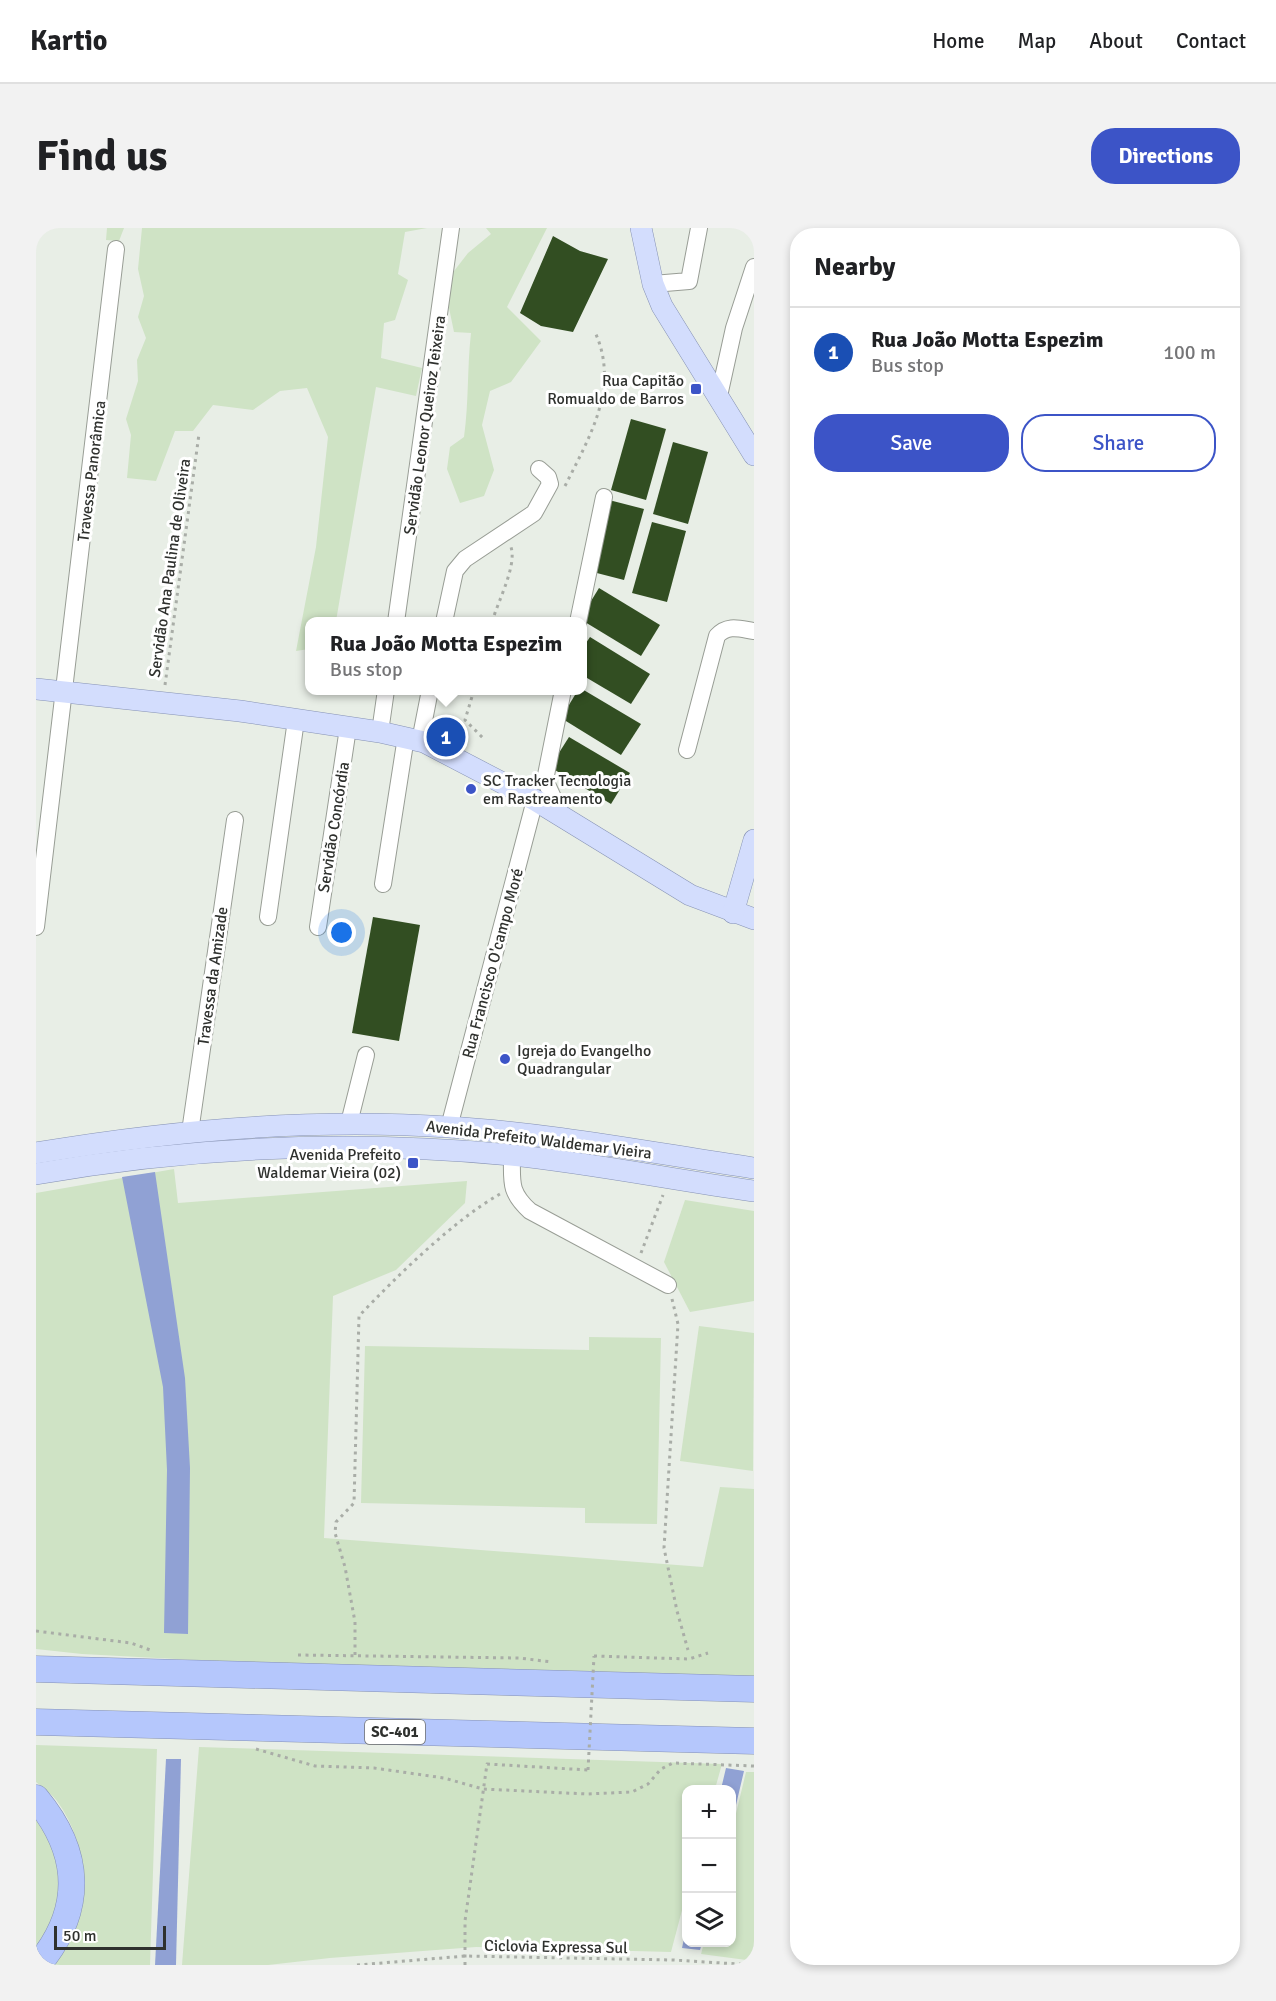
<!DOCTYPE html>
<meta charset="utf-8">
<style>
body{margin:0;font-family:Signika,sans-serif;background:#f2f2f2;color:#202124}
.controls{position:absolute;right:18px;bottom:18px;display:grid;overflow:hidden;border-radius:12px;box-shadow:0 3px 9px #0003}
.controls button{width:54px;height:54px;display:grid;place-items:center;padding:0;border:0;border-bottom:2px solid #e0e0e0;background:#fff;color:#202124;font:30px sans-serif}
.scale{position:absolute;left:18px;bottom:15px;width:112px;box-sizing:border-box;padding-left:6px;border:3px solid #2f312e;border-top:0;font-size:16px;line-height:21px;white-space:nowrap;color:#2f312e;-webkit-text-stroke:4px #fff;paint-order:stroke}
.you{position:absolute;left:306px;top:705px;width:21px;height:21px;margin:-15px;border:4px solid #fff;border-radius:50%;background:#1a73e8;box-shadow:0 0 0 9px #1a73e833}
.badge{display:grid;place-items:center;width:39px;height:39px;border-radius:50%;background:#3c54c7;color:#fff;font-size:20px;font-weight:700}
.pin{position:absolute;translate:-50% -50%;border:3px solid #fff;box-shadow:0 2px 6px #0006}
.popup{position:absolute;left:269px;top:389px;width:282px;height:78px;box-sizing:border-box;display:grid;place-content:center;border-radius:12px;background:#fff;filter:drop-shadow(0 2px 4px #0005);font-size:20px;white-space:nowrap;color:#757577}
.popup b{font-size:22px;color:#202124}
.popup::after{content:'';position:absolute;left:50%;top:100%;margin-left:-12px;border:12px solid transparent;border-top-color:#fff}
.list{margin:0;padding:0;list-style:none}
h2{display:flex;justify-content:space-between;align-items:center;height:78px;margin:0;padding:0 24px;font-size:26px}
h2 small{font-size:20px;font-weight:400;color:#757577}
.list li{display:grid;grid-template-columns:39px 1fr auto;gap:18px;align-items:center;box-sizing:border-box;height:90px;padding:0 24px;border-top:2px solid #e0e0e0}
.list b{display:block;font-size:22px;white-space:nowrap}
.list p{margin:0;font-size:20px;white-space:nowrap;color:#757577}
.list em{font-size:20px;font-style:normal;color:#757577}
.actions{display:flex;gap:12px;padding:18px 24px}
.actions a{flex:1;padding:14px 0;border:2px solid #3c54c7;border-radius:24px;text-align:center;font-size:21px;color:#3c54c7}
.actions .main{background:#3c54c7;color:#fff}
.icon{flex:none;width:33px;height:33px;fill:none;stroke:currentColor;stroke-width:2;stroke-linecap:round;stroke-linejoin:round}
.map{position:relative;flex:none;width:718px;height:1737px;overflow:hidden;border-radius:24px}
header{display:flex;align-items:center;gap:36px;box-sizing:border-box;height:84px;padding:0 30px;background:#fff;border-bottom:2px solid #e0e0e0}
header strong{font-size:28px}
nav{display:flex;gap:33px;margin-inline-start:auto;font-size:21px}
.intro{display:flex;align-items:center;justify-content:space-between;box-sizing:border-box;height:144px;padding:0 36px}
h1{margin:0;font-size:42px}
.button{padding:15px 27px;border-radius:24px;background:#3c54c7;color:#fff;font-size:21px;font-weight:700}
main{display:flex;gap:36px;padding:0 36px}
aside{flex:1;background:#fff;border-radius:24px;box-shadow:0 3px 9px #0003}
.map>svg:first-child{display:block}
</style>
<header>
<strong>Kartio</strong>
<nav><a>Home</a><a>Map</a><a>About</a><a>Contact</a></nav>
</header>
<div class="intro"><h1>Find us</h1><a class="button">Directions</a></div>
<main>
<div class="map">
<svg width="718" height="1737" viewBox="0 0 718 1737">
<rect width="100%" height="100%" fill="#e8eee6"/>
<g fill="#cfe3c5">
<polygon points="71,0 88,0 83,13 70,12"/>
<polygon points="106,0 391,0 369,4 362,46 372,52 359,92 348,95 345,130 386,140 380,168 340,159 300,393 274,394 273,421 260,423 280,319 292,209 271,160 244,163 217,182 177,177 157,203 139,203 120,253 91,250 95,207 90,191 102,153 101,132 110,110 102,89 108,68 102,41"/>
<path d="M450,0H511L471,79L505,113L475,154L454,163L446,197L458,242L448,268L424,275L411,241L414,219L428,209C433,174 431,140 435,105L418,104L408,56L432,25L455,6Z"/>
<polygon points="138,941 142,975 431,953 429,975 360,1042 297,1068 288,1310 667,1339 684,1259 718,1261 718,1453 437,1447 46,1426 0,1421 0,965"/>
<polygon points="649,972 718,983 718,1073 654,1084 628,1034"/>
<polygon points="663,1098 718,1105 717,1243 644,1233"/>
<polygon points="553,1109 625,1110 621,1296 549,1295 549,1280 325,1275 329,1118 553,1122"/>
<path d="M0,1517L121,1521L114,1737H18C56,1690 56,1621 21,1573C16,1566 7,1560 0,1554Z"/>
<polygon points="163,1519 686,1536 679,1561 650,1562 650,1667 635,1724 440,1719 294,1730 232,1737 146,1737"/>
<polygon points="710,1544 718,1544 718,1733 665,1726 668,1715 696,1714 696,1602"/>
<polygon points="0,1578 25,1626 24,1682 0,1728"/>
</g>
<g fill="#90a1d4">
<polygon points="119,944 149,1150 154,1240 152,1406 128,1405 131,1242 127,1159 86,949"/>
<polygon points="130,1531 145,1531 140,1737 119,1737"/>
<polygon points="690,1540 708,1543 696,1594 696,1562 685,1561"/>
<polygon points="650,1701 650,1714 666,1715 664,1722 646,1720"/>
</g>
<g fill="#324e22">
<polygon points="517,8 544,23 572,31 537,104 505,98 484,85"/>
<polygon points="595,191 630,201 610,272 575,262"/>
<polygon points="637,214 672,224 652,296 617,286"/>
<polygon points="573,272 608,281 588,352 553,343"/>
<polygon points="616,294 650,303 631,374 596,365"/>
<polygon points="563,360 624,397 605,428 544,391"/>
<polygon points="554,409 614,446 595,476 546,447 546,421"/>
<polygon points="546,461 605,496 585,527 525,490 542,462"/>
<polygon points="533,509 594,545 575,576 514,539"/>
<polygon points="337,689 384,697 363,813 316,805"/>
</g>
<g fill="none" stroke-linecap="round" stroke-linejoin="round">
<defs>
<g id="minor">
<polyline points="617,56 653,53 663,0"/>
<polyline points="683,168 698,100 718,39"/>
<polyline points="360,394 415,0"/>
<polyline points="408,394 419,343 429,331 498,285 514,256 512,249 503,241"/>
<polyline points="542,394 568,269"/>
<polyline points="344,504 350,462"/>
<polyline points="384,513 394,462"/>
<path d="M651,522L681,408C692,396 704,401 718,403"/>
<polyline points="526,589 509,552 527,462"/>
<polyline points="347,656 370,509"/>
<polyline points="232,689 260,492"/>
<polyline points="0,699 80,21"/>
<polyline points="282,699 312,500"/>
<polyline points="313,895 330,827"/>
<polyline points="413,899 499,572"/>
<polyline points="154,904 199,592"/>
<path d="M476,927C476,954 473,964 494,983L632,1057"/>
</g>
<g id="major">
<polyline points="605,0 617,56 626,78 718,227"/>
<polyline points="0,461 204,483 344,504 388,514 499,572 654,667 718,691"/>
<polyline points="697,685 718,612"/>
<path d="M0,925C136,902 274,890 412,899C514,905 616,925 718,940"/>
<path d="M0,946C159,918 315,912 475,927C556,935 637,952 718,963"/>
</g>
<g id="highway">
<polyline points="0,1441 718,1461"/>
<polyline points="0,1494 718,1513"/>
<path d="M0,1570C45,1624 49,1681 2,1737"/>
</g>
</defs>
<use href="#minor" stroke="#989d95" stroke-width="18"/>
<use href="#major" stroke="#8692b4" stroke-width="22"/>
<use href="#highway" stroke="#8692b4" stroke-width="27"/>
<g stroke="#a9ada7" stroke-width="3" stroke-dasharray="3 4.5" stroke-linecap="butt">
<path d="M529,258C554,208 584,159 559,104"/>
<path d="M456,394C462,373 481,338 475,319"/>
<polyline points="129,457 163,206"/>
<polyline points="438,462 429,492 449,512"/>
<polyline points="605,1025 627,967"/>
<polyline points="636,1071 642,1096 628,1320 641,1383 652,1422"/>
<polyline points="0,1403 95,1415 117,1423"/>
<polyline points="262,1427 483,1430 516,1434"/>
<path d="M319,1427V1394L309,1339L299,1305L300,1294L318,1275L323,1088C360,1049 418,992 464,966"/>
<polyline points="558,1428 653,1431 672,1425"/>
<polyline points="220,1521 279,1538 338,1540 408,1550 447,1561 551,1566 596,1564 612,1556 625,1541 637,1535 718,1538"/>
<polyline points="321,1737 429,1728 637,1732 718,1737"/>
<polyline points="429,1737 429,1693 451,1536 552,1542"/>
</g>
<use href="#minor" stroke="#fff" stroke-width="16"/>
<use href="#major" stroke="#d3ddfd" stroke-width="21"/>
<use href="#highway" stroke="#b5c7fc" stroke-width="26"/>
<polyline stroke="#a9ada7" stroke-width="3" stroke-dasharray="3 4.5" stroke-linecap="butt" points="552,1542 558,1428"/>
</g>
<g fill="#3c54c7" stroke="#fff" stroke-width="2">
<rect x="654" y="155" width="12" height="12" rx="3"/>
<circle cx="435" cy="561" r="6"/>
<circle cx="469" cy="831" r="6"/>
<rect x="371" y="929" width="12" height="12" rx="3"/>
</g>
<g text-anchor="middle" stroke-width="6" stroke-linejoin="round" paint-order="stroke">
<rect fill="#fff" stroke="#6d6f6d" stroke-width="1.5" x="329" y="1492" width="60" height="24" rx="4.5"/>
<g font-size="15" font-weight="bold" fill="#2f312e">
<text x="359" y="1509">SC-401</text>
</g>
<g font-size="16" fill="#2f312e" stroke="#fff" text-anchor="end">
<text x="648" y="158">Rua Capitão<tspan x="648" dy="18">Romualdo de Barros</tspan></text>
<text x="447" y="558" text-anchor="start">SC Tracker Tecnologia<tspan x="447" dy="18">em Rastreamento</tspan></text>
<text x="481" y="828" text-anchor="start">Igreja do Evangelho<tspan x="481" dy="18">Quadrangular</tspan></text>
<text x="365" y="932">Avenida Prefeito<tspan x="365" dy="18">Waldemar Vieira (02)</tspan></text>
</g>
<g font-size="16" fill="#2f312e" stroke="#fff">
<text transform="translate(388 197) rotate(-82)" y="6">Servidão Leonor Queiroz Teixeira</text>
<text transform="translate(55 243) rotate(-83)" y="6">Travessa Panorâmica</text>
<text transform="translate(133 340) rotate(-82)" y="6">Servidão Ana Paulina de Oliveira</text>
<text transform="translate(297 599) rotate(-81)" y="6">Servidão Concórdia</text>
<text transform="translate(456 735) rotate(-75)" y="6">Rua Francisco O'campo Moré</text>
<text transform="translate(176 748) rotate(-82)" y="6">Travessa da Amizade</text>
<text transform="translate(503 911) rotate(7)" y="6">Avenida Prefeito Waldemar Vieira</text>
<text transform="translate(520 1718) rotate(1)" y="6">Ciclovia Expressa Sul</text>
</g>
</g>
</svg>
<div class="controls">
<button>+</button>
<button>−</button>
<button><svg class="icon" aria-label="layers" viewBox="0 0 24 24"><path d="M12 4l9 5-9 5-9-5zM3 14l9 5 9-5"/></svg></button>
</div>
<div class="scale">50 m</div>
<div class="you"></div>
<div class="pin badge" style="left:410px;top:509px;background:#1a4fb4">1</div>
<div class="popup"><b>Rua João Motta Espezim</b>Bus stop</div>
</div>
<aside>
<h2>Nearby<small></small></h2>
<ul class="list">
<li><span class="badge" style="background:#1a4fb4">1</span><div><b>Rua João Motta Espezim</b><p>Bus stop</p></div><em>100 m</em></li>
</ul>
<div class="actions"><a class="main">Save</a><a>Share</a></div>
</aside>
</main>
